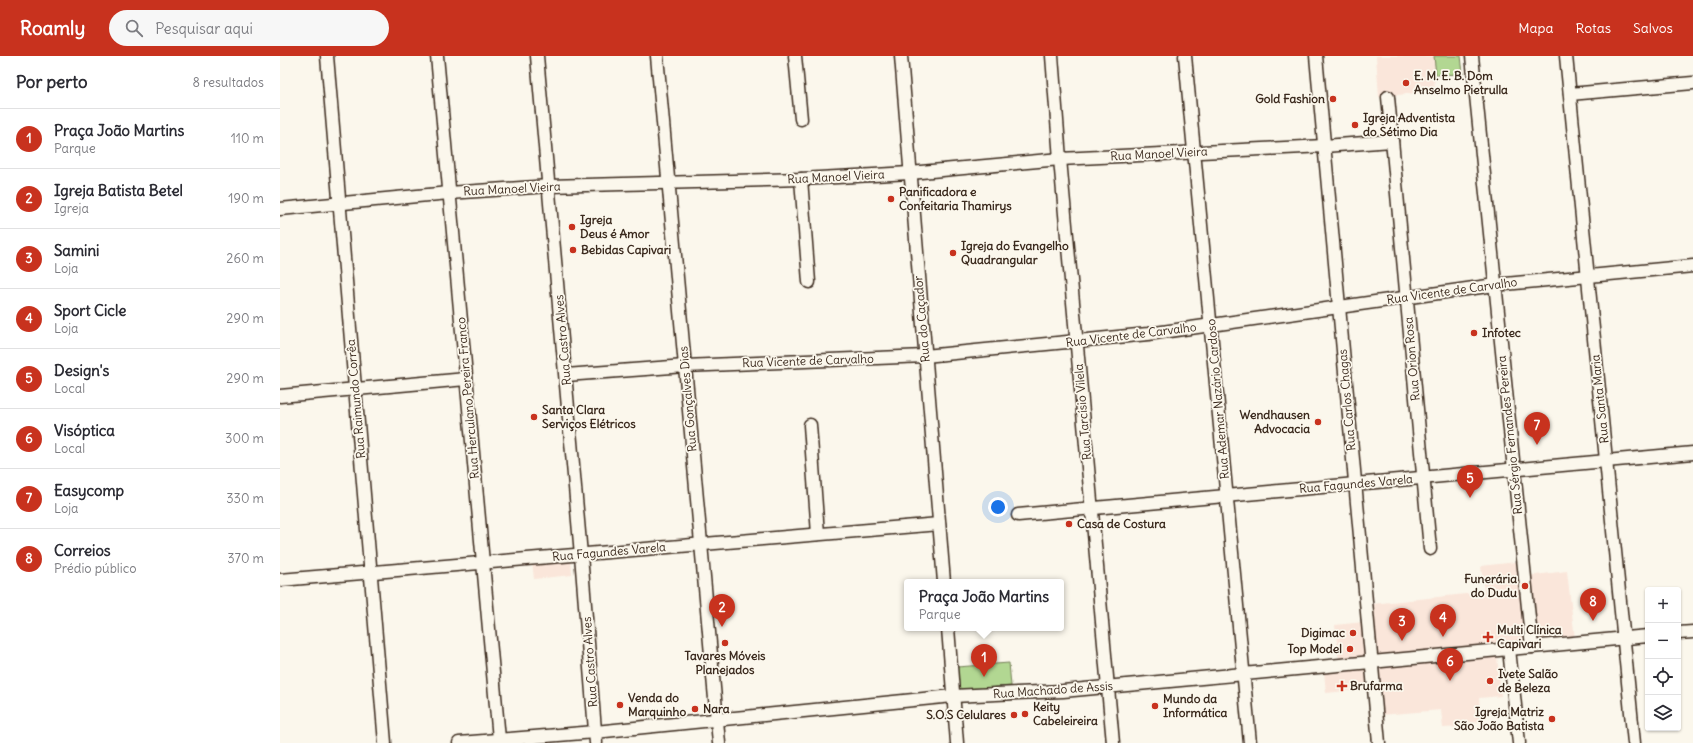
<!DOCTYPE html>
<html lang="pt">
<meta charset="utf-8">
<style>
body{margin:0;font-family:Delius,sans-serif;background:#f7f7f7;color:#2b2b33}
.controls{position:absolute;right:12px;bottom:12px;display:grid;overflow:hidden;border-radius:4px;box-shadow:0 1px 3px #0004}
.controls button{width:36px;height:36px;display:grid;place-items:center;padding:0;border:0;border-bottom:1px solid #e1e1e2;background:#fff;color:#2b2b33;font:20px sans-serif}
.you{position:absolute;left:718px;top:451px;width:14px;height:14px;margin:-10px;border:3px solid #fff;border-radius:50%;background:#1a73e8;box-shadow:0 0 0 6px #1a73e833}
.badge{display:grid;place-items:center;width:26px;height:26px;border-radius:50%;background:#c8321e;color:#fff;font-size:13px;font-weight:700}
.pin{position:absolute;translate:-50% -33px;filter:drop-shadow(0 1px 2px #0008)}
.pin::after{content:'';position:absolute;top:21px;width:14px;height:12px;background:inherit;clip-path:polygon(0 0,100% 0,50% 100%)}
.popup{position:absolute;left:624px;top:523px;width:160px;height:52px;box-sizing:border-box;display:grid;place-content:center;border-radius:4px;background:#fff;filter:drop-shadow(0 1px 3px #0005);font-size:13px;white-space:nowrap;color:#7c7c81}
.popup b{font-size:15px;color:#2b2b33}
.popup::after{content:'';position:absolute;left:50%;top:100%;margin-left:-8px;border:8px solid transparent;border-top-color:#fff}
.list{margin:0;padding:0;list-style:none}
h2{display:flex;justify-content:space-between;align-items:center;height:52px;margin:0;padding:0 16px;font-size:17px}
h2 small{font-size:13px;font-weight:400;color:#7c7c81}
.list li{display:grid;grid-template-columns:26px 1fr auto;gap:12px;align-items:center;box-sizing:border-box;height:60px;padding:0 16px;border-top:1px solid #e1e1e2}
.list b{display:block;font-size:15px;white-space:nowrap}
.list p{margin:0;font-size:13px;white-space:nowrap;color:#7c7c81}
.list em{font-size:13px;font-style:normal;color:#7c7c81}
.icon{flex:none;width:22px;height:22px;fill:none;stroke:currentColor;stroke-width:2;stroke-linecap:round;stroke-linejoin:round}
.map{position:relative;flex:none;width:1413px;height:687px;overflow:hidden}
header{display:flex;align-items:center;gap:24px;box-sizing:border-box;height:56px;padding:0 20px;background:#c8321e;color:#fff}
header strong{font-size:19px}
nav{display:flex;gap:22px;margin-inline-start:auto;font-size:14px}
.search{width:280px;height:36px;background:#f7f7f7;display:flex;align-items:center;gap:10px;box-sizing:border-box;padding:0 14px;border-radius:22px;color:#7c7c81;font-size:15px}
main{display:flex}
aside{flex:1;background:#fff}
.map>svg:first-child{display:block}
</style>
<header>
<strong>Roamly</strong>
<div class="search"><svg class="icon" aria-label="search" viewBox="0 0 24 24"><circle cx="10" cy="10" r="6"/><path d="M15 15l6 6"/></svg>Pesquisar aqui</div>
<nav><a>Mapa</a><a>Rotas</a><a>Salvos</a></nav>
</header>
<main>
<aside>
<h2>Por perto<small>8 resultados</small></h2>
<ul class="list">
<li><span class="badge">1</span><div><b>Praça João Martins</b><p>Parque</p></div><em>110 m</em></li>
<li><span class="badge">2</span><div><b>Igreja Batista Betel</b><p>Igreja</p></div><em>190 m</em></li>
<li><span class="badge">3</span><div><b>Samini</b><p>Loja</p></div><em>260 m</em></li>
<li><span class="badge">4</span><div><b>Sport Cicle</b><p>Loja</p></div><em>290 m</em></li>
<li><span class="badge">5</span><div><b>Design's</b><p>Local</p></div><em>290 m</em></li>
<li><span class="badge">6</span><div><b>Visóptica</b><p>Local</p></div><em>300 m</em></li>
<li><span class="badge">7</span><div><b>Easycomp</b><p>Loja</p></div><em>330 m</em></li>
<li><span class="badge">8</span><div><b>Correios</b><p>Prédio público</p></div><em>370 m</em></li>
</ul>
</aside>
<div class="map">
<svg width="1413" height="687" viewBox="0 0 1413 687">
<rect width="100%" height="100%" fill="#fbf7ec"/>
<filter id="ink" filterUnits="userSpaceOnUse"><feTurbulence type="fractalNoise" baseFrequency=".025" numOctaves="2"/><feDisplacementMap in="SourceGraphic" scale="8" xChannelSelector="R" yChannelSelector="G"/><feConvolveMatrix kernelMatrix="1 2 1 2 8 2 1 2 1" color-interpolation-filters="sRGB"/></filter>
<g filter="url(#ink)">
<g fill="#fae6da">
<polygon points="1096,0 1181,0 1183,18 1154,19 1155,35 1099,41"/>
<polygon points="291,503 292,519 254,523 252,506"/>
<polygon points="1236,506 1238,521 1287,515 1295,583 1216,590 1221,640 1199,642 1201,666 1180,667 1180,671 1163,672 1161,654 1101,659 1098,632 1046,637 1044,616 1060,614 1055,569 1093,565 1092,548 1204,536 1201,510"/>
</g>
<g fill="#b2d792" stroke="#768058">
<polygon points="1154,0 1181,0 1183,18 1156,19"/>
<polygon points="729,607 731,630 679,634 677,611"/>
</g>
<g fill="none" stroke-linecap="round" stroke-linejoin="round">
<defs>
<g id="street">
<polyline points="47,0 105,687"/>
<polyline points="157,0 219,683"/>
<polyline points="257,0 301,499 316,687"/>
<polyline points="377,0 439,687"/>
<polyline points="515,0 521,63"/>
<polyline points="621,0 664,526"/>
<polyline points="772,0 780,103 833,687"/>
<polyline points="905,0 970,687"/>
<polyline points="1036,0 1099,687"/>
<polyline points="1192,0 1252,591"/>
<polyline points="1286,0 1354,687"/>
<polyline points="1290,38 1413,27"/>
<polyline points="1108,41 1150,493"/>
<polyline points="521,123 529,226"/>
<polyline points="0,153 169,137 269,130 521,123 630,117 780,103 1044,90 1112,85"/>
<polyline points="286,319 405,310 645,300 868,278 1215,229 1413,210"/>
<polyline points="0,340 186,323"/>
<polyline points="530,369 538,478"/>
<polyline points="738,459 1413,397"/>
<polyline points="0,524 659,468"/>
<polyline points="668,572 677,687"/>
<polyline points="1398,577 1413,576"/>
<polyline points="1229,593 1239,687"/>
<polyline points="179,687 315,676 673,640 783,635 1368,580"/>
</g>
</defs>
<use href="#street" stroke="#3b2a1e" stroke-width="15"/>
<use href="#street" stroke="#fbf7ec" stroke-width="12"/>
</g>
</g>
<g fill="#c8321e" stroke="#fbf7ec" stroke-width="1.5">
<circle cx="1126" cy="27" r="4"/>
<circle cx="1053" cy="43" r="4"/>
<circle cx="1075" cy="69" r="4"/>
<circle cx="611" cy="143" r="4"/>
<circle cx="292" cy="171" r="4"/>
<circle cx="293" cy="194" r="4"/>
<circle cx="673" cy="197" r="4"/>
<circle cx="1194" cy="277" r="4"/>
<circle cx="254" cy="361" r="4"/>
<circle cx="1038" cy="366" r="4"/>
<circle cx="789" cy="468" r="4"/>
<circle cx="1245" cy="530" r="4"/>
<circle cx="1073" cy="577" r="4"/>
<path d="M1206 575h4v4h4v4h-4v4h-4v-4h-4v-4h4z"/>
<circle cx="445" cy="587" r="4"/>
<circle cx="1070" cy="593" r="4"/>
<circle cx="1210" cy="625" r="4"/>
<path d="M1060 624h4v4h4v4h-4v4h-4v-4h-4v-4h4z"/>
<circle cx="340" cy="649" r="4"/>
<circle cx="875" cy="650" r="4"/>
<circle cx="415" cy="653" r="4"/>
<circle cx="745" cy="658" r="4"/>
<circle cx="734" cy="659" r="4"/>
<circle cx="1272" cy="663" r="4"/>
</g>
<g text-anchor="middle" stroke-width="3.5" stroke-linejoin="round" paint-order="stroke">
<g font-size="12" font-weight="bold" fill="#3b2a1e" stroke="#fbf7ec" text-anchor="start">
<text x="1134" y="24">E. M. E. B. Dom<tspan x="1134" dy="14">Anselmo Pietrulla</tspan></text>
<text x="1045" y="47" text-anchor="end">Gold Fashion</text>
<text x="1083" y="66">Igreja Adventista<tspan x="1083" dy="14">do Sétimo Dia</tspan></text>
<text x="619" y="140">Panificadora e<tspan x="619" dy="14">Confeitaria Thamirys</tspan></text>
<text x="300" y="168">Igreja<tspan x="300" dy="14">Deus é Amor</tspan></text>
<text x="681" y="194">Igreja do Evangelho<tspan x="681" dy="14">Quadrangular</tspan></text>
<text x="301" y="198">Bebidas Capivari</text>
<text x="1202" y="281">Infotec</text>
<text x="262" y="358">Santa Clara<tspan x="262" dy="14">Serviços Elétricos</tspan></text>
<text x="1030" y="363" text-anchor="end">Wendhausen<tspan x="1030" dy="14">Advocacia</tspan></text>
<text x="797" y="472">Casa de Costura</text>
<text x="1237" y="527" text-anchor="end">Funerária<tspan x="1237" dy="14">do Dudu</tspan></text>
<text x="1217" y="578">Multi Clínica<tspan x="1217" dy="14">Capivari</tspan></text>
<text x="1065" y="581" text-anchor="end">Digimac</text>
<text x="1062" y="597" text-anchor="end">Top Model</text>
<text x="445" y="604" text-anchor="middle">Tavares Móveis<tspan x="445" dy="14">Planejados</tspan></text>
<text x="1218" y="622">Ivete Salão<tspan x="1218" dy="14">de Beleza</tspan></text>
<text x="1070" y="634">Brufarma</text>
<text x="348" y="646">Venda do<tspan x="348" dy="14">Marquinho</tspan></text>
<text x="883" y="647">Mundo da<tspan x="883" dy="14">Informática</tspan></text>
<text x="753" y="655">Keity<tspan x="753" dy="14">Cabeleireira</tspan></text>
<text x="423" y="657">Nara</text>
<text x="1264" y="660" text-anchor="end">Igreja Matriz<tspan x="1264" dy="14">São João Batista</tspan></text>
<text x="726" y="663" text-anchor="end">S.O.S Celulares</text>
</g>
<g font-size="12" fill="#3b2a1e" stroke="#fbf7ec">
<text transform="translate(879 98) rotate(-3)" y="4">Rua Manoel Vieira</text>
<text transform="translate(556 121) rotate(-3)" y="4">Rua Manoel Vieira</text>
<text transform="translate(232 133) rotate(-3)" y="4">Rua Manoel Vieira</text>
<text transform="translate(1172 235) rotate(-8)" y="4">Rua Vicente de Carvalho</text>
<text transform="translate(642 263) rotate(-95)" y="4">Rua do Caçador</text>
<text transform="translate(851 279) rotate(-7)" y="4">Rua Vicente de Carvalho</text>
<text transform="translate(283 284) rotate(-95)" y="4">Rua Castro Alves</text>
<text transform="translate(1132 303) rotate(-95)" y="4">Rua Orion Rosa</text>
<text transform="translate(528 305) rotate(-2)" y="4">Rua Vicente de Carvalho</text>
<text transform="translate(188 342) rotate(-95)" y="4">Rua Herculano Pereira Franco</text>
<text transform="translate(76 343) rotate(-95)" y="4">Rua Raimundo Corrêa</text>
<text transform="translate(408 343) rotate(-95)" y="4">Rua Gonçalves Dias</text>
<text transform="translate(938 343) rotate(-95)" y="4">Rua Ademar Nazário Cardoso</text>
<text transform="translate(1320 343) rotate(-96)" y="4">Rua Santa Maria</text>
<text transform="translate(1067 344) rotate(-95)" y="4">Rua Carlos Chagas</text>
<text transform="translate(803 356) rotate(-95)" y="4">Rua Tarcísio Vilela</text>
<text transform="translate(1230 379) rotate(-96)" y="4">Rua Sérgio Fernandes Pereira</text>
<text transform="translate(1076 428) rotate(-5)" y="4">Rua Fagundes Varela</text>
<text transform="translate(329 496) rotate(-5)" y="4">Rua Fagundes Varela</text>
<text transform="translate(310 606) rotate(-94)" y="4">Rua Castro Alves</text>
<text transform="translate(773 634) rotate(-4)" y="4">Rua Machado de Assis</text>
</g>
</g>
</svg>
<div class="controls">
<button>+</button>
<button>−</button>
<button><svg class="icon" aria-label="locate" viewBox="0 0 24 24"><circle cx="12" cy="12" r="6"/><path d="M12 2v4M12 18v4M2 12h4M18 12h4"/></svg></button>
<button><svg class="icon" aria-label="layers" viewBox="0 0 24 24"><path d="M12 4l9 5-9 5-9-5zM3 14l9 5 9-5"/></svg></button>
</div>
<div class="you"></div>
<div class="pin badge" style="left:704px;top:621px">1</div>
<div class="popup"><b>Praça João Martins</b>Parque</div>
<div class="pin badge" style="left:442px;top:571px">2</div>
<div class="pin badge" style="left:1122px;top:585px">3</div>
<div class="pin badge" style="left:1163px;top:581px">4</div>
<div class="pin badge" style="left:1190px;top:442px">5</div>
<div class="pin badge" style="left:1170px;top:625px">6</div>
<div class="pin badge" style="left:1257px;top:389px">7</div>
<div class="pin badge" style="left:1313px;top:565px">8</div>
</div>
</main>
